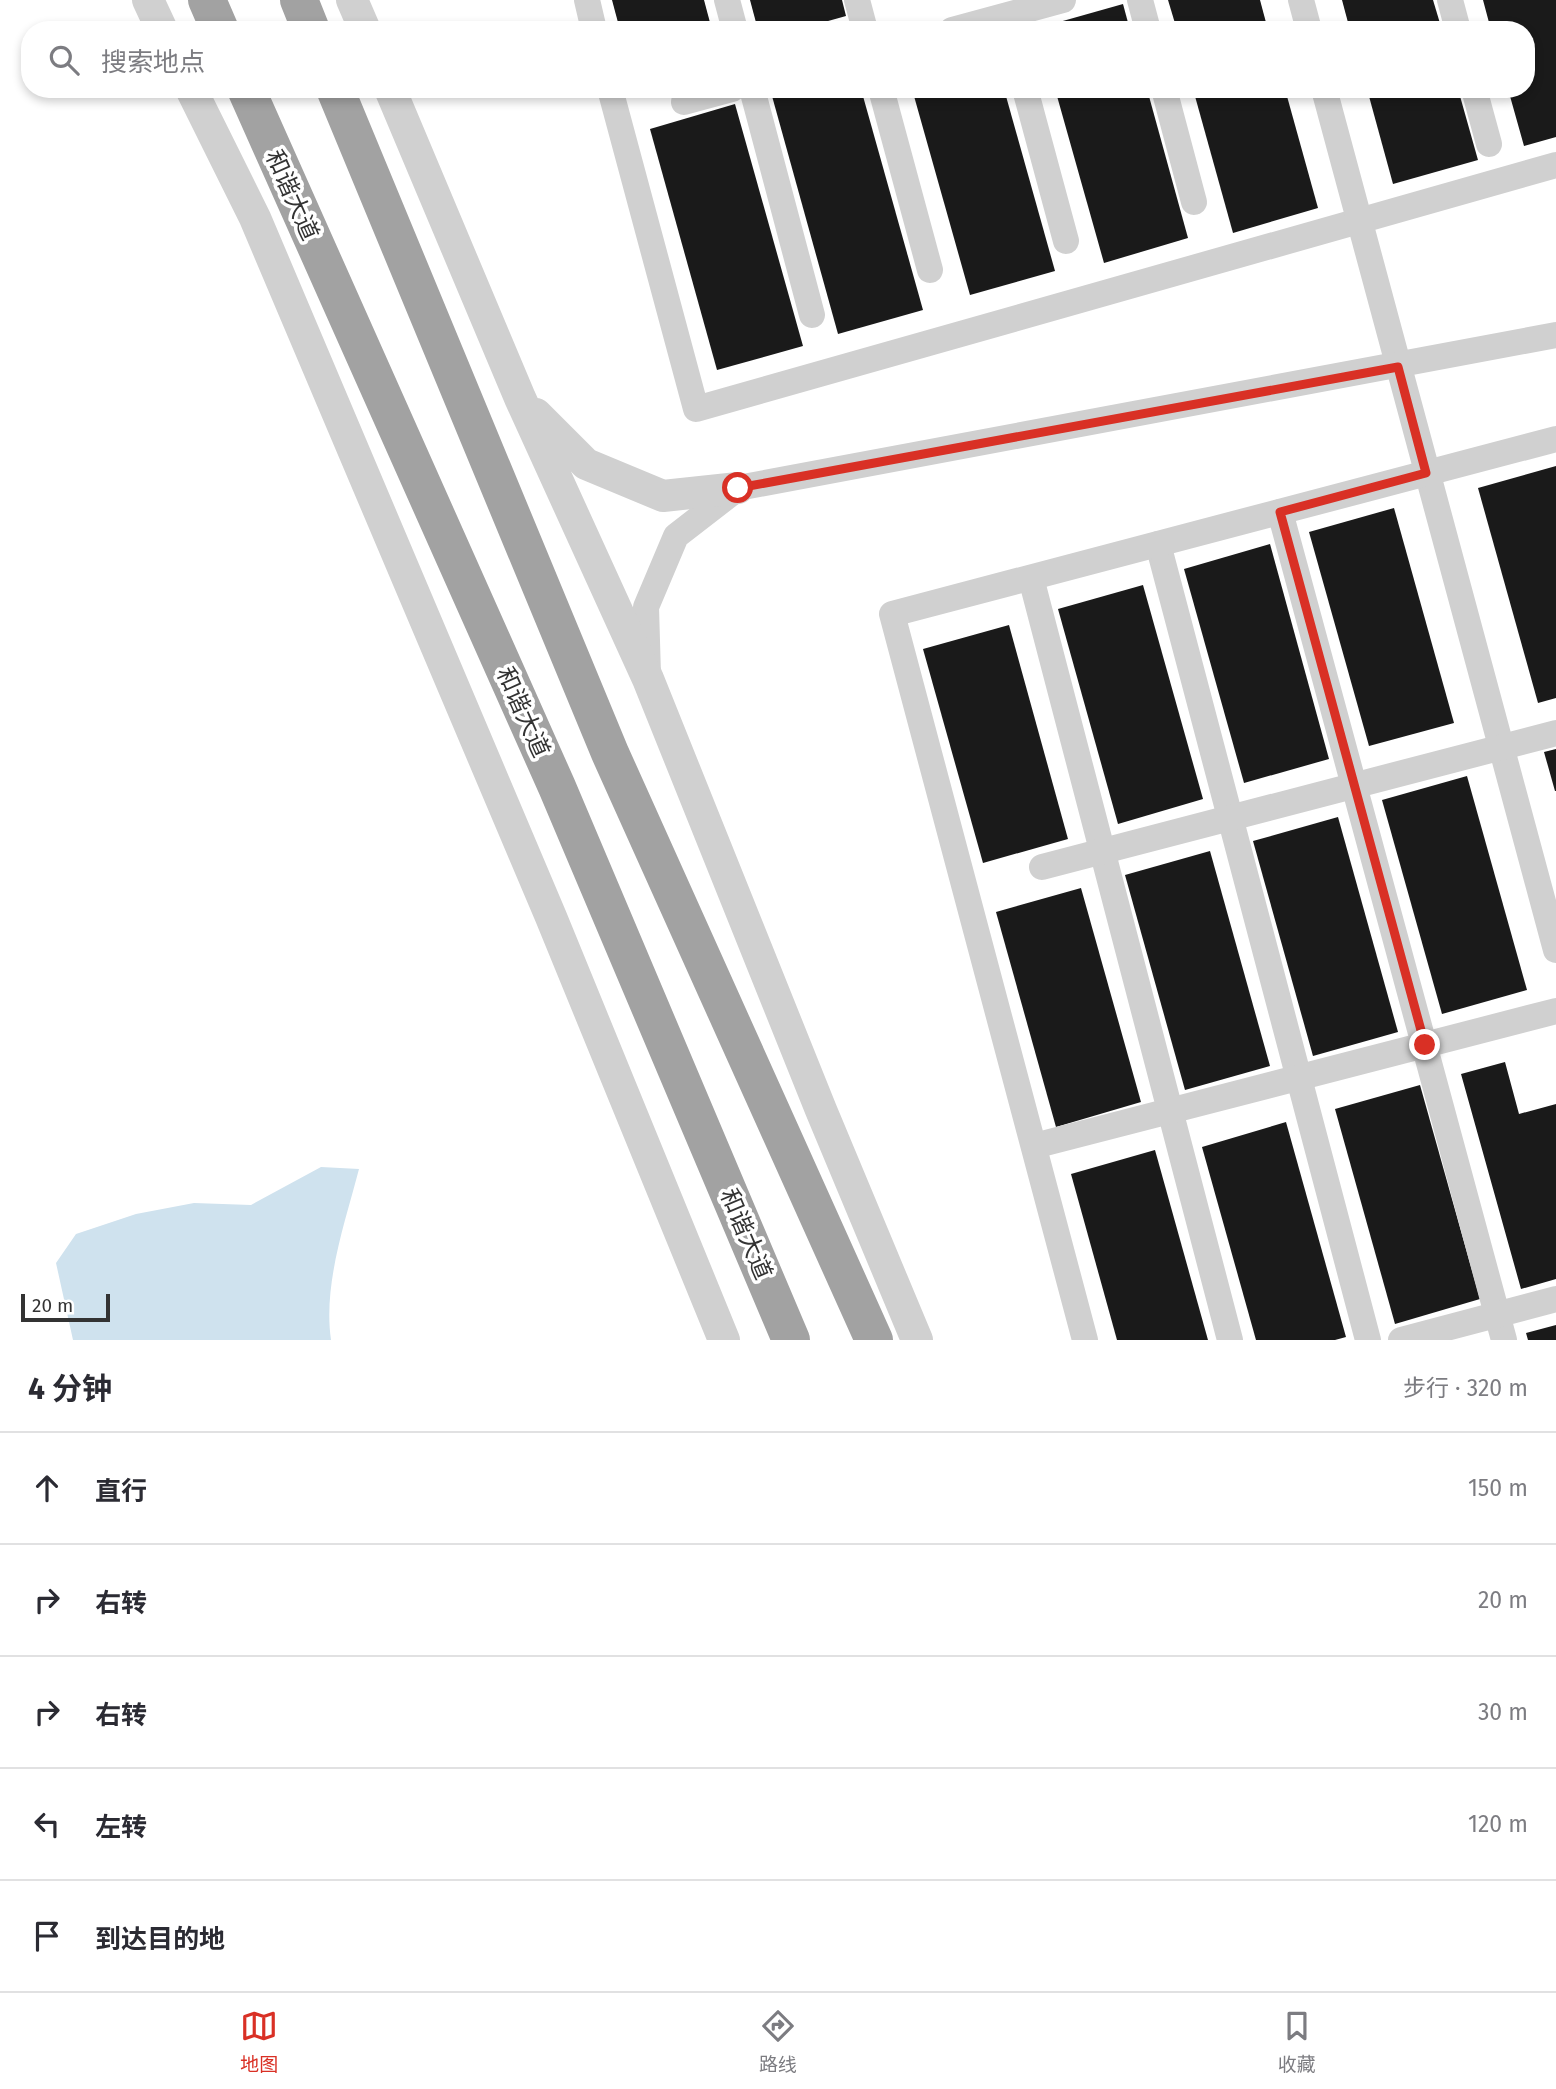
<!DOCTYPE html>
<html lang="zh">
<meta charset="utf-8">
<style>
body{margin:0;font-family:"Fira Sans","Noto Sans SC",sans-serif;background:#f7f7f7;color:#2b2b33}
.scale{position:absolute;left:21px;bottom:18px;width:89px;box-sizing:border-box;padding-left:7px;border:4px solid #333;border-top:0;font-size:19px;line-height:24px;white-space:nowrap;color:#333;-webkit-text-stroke:5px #fff;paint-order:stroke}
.stop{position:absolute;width:21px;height:21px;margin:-16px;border:5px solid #d93025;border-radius:50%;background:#fff}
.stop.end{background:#d93025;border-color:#fff;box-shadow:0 2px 7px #0008}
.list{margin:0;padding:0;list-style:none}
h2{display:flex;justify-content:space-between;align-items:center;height:91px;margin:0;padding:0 28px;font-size:30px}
h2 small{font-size:23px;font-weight:400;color:#7c7c81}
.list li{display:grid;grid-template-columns:46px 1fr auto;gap:21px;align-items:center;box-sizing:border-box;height:112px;padding:0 28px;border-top:2px solid #e1e1e2}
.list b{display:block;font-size:26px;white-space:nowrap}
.list em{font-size:23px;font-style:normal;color:#7c7c81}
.icon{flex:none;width:38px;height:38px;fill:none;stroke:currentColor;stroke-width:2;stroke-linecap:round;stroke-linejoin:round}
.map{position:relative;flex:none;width:1556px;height:1340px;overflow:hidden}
.search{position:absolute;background:#fff;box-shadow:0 4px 10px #0003;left:21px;right:21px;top:21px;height:77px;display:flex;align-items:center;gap:18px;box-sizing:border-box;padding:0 24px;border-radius:28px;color:#7c7c81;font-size:26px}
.sheet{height:651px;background:#fff}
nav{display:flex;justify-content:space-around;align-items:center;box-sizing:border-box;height:98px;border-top:2px solid #e1e1e2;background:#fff;font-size:19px;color:#7c7c81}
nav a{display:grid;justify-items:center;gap:4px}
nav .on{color:#d93025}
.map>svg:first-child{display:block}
</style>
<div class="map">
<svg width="1556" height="1340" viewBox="0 0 1556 1340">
<rect width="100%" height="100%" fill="#fff"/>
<path fill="#cfe2ee" d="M321,1167L359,1169C345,1223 323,1284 331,1340H73L56,1263L76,1234L136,1214L194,1203L251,1205Z"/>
<g fill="#1a1a1a">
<polygon points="612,0 704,0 712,30 620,30"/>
<polygon points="750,0 842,0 846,16 796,30 758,30"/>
<polygon points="1168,0 1260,0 1268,30 1177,30"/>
<polygon points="1342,0 1433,0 1442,30 1350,30"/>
<polygon points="1483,0 1556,0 1556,137 1524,146 1508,89 1526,89 1526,30 1491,30"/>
<polygon points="1123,4 1130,30 1039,30 1038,28"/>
<polygon points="796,89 861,89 923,310 838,334 772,96"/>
<polygon points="912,89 1004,89 1055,271 970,295"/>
<polygon points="1055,89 1147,89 1188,238 1104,263"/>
<polygon points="1193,89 1285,89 1318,208 1233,233"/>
<polygon points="1367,89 1458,89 1478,160 1393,184"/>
<polygon points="735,104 803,346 717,370 650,129"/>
<polygon points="1556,466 1556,698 1538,703 1478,488"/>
<polygon points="1394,508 1454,723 1369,746 1309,532"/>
<polygon points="1270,544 1329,759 1244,783 1184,569"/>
<polygon points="1143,585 1203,799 1118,824 1058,609"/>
<polygon points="1009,625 1068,839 983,863 923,649"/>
<polygon points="1556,749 1556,791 1555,791 1544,752"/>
<polygon points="1467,776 1527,990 1442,1014 1382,800"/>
<polygon points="1338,817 1398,1032 1313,1056 1253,841"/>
<polygon points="1210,851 1270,1066 1185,1090 1125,875"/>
<polygon points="1081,888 1141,1102 1056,1127 996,912"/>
<polygon points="1505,1062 1519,1114 1556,1104 1556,1279 1521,1289 1461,1074"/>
<polygon points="1420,1085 1480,1299 1395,1324 1335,1109"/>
<polygon points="1286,1122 1346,1337 1335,1340 1256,1340 1202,1147"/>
<polygon points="1155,1150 1208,1340 1117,1340 1071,1174"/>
<polygon points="1556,1325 1556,1340 1528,1340 1526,1333"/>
</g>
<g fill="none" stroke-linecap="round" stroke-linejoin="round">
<g stroke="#d0d0d0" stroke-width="26">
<polyline points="587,0 594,30"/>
<polyline points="727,0 735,30"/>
<polyline points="857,0 865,30"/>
<polyline points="1140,0 1148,30"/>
<polyline points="1301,0 1309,30"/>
<polyline points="1450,0 1458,30"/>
<polyline points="952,30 1063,0"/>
<polyline points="610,89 696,409 1556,165"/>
<polyline points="752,89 812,315"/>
<polyline points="881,89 930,270"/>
<polyline points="1025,89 1066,241"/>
<polyline points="1164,89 1194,202"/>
<polyline points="1324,89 1556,950"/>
<polyline points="1474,89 1489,144"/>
<polyline points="684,102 732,89"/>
<polyline points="1280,512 1504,1340"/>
<polyline points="1158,544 1368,1340"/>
<polyline points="1031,578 1230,1340"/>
<polyline points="648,675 646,607 676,536 738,488 1556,335"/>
<polyline points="1042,867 1556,733"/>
<polyline points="1034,1146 1556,1011"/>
<polyline points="1085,1340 892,614 1556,439"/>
<polyline points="1401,1340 1556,1299"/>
</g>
<g stroke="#d0d0d0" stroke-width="32">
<polyline points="148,0 162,30"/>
<polyline points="352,0 365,30"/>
<polyline points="191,89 255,218 551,917 724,1340"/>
<polyline points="390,89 520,398 648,679 821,1110 917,1340"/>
<polyline points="536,414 586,464 663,496 738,488"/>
</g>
<g stroke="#a2a2a2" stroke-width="38">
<polyline points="207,0 220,30"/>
<polyline points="299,0 311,30"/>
<polyline points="246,89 557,787 791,1340"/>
<polyline points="335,89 610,753 874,1340"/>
</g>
</g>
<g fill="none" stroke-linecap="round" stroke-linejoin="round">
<polyline stroke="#d93025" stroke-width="9" points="738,488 1398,367 1426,473 1280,512 1425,1045"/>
</g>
<g text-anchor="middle" stroke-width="7" stroke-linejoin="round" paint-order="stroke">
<g font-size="24" fill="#333" stroke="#fff">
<text transform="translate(292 195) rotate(66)" y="8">和谐大道</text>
<text transform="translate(523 712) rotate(66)" y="8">和谐大道</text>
<text transform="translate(746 1234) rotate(67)" y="8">和谐大道</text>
</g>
</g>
</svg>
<div class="scale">20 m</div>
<div class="stop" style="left:738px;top:488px"></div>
<div class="stop end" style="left:1425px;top:1045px"></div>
<div class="search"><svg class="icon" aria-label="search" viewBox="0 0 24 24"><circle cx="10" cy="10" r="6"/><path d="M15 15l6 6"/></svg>搜索地点</div>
</div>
<section class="sheet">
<h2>4 分钟<small>步行 · 320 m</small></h2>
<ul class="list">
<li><svg class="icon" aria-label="ahead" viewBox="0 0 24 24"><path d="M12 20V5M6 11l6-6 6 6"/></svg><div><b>直行</b></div><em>150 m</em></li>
<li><svg class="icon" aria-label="right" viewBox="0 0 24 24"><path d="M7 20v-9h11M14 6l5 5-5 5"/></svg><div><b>右转</b></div><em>20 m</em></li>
<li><svg class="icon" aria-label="right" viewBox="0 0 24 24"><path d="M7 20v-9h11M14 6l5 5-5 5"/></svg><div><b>右转</b></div><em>30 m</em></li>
<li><svg class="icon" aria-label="left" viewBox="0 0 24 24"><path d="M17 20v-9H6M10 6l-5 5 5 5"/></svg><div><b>左转</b></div><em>120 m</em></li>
<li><svg class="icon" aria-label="arrive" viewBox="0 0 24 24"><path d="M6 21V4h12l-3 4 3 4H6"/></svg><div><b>到达目的地</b></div></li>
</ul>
</section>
<nav>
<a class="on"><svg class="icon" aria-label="map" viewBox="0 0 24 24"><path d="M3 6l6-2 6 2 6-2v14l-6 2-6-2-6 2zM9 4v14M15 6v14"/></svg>地图</a>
<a><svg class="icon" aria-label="directions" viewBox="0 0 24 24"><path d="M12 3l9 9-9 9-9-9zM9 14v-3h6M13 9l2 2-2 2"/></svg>路线</a>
<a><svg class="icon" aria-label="saved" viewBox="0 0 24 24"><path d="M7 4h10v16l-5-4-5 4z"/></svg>收藏</a>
</nav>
